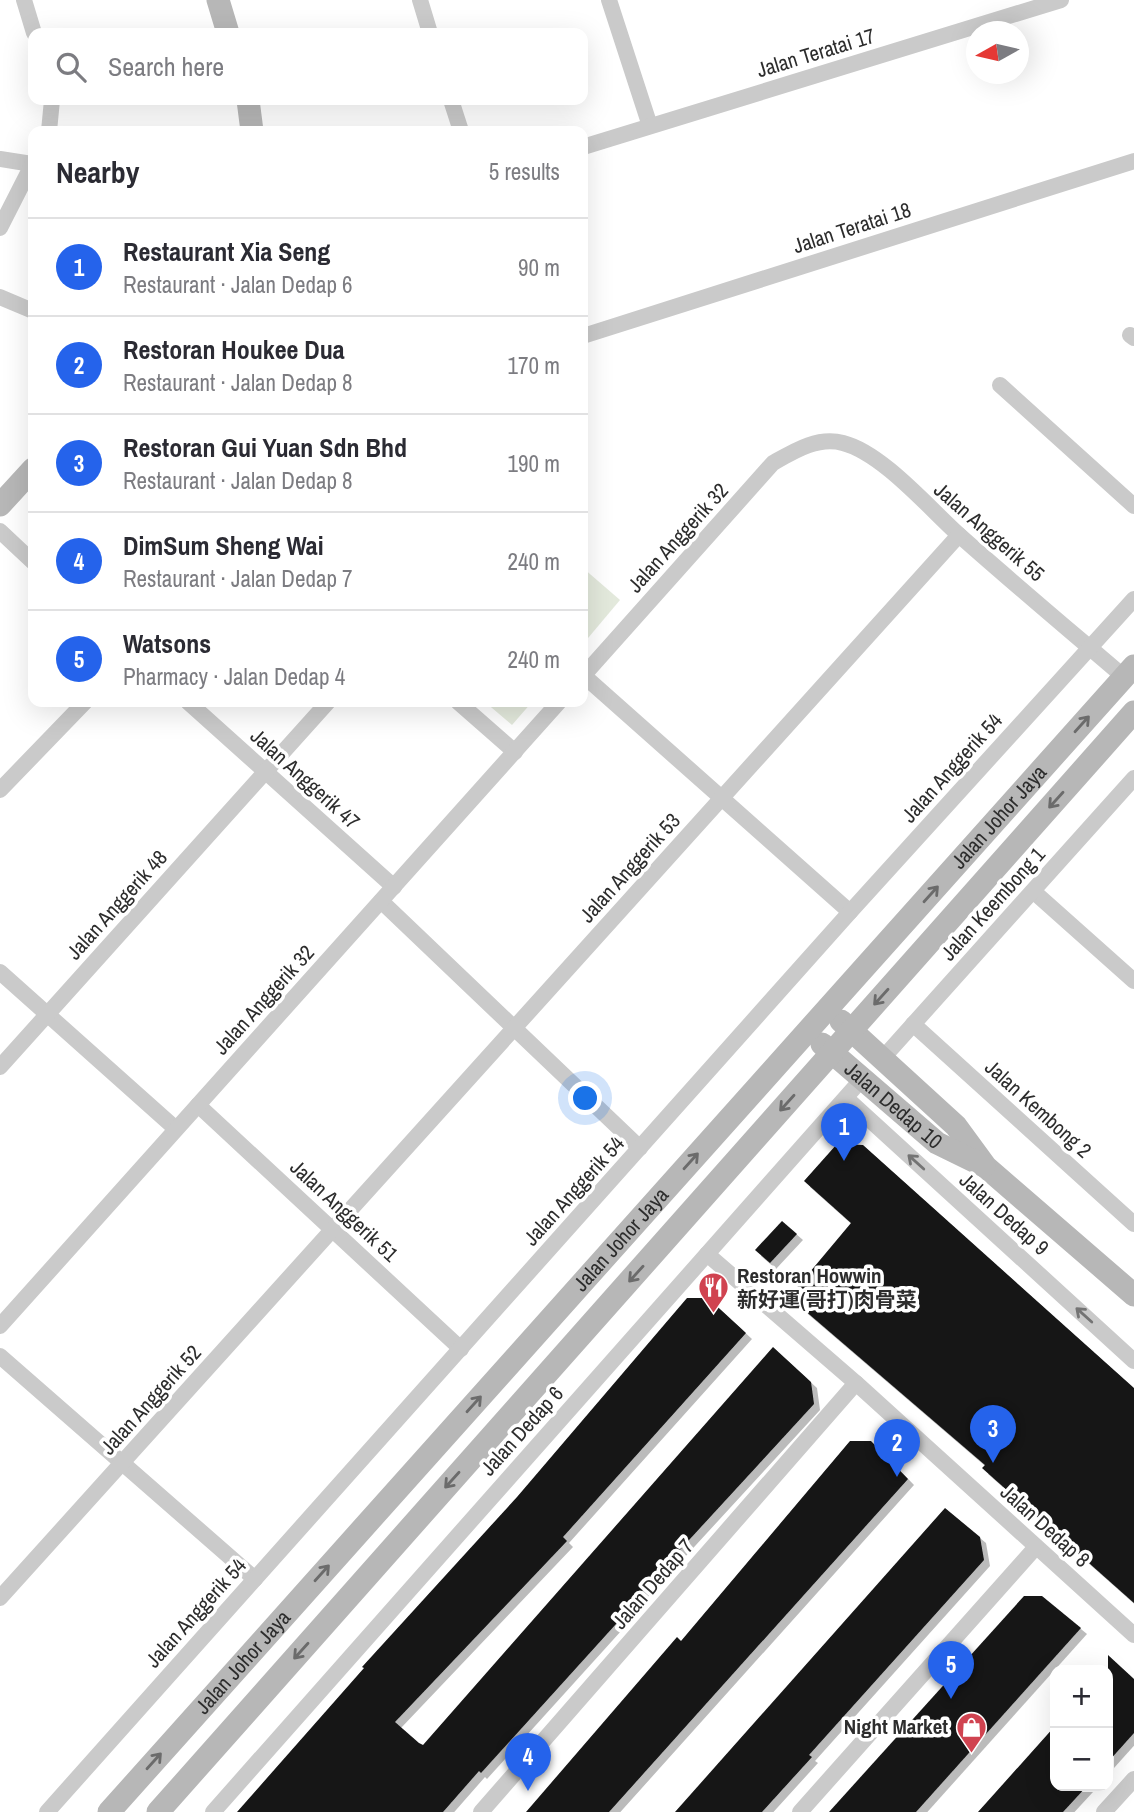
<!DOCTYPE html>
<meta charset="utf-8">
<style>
body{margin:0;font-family:"Archivo Narrow","Noto Sans SC",sans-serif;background:#f2f2f3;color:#2b2b33}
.controls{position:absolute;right:21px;bottom:21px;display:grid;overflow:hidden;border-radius:14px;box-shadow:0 7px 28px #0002}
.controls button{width:63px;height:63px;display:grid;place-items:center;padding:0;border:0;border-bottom:2px solid #e1e1e2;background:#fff;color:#2b2b33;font:35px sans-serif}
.compass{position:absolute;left:966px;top:21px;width:63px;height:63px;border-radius:50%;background:#fff;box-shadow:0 7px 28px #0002;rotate:262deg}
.you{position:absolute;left:586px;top:1099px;width:24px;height:24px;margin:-18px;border:5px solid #fff;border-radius:50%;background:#1a73e8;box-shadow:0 0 0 10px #1a73e833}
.badge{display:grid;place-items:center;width:46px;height:46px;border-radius:50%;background:#2563eb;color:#fff;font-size:23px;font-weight:700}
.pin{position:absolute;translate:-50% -58px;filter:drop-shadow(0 2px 4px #0008)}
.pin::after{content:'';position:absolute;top:37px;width:24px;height:21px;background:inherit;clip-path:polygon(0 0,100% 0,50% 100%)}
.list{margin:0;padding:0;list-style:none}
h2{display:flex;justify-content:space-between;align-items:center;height:91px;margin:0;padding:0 28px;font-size:30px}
h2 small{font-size:23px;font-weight:400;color:#7c7c81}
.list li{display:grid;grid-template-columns:46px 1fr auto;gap:21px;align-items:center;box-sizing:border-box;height:98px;padding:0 28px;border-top:2px solid #e1e1e2}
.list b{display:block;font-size:26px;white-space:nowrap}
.list p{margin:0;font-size:23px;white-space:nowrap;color:#7c7c81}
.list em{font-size:23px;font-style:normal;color:#7c7c81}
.icon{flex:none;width:38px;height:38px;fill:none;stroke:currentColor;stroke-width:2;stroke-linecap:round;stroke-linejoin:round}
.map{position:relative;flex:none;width:1134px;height:1812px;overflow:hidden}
.search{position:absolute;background:#fff;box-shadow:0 7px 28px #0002;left:28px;top:28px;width:560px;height:77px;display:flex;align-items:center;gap:18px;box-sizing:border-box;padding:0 24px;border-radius:14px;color:#7c7c81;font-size:26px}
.panel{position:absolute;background:#fff;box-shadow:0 7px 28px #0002;left:28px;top:126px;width:560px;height:581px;border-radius:14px}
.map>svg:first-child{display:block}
</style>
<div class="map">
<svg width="1134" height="1812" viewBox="0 0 1134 1812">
<defs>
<filter id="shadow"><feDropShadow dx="6" dy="6" stdDeviation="0" flood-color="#0004"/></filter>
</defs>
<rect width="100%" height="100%" fill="#fff"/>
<g fill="#e3e9dc">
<polygon points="583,568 620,600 583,644"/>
<polygon points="485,702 532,702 512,725"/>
</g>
<g fill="#141414" filter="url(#shadow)">
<polygon points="837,1144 863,1145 1134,1388 1134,1603 982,1468 985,1465 789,1297 851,1223 804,1181"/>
<polygon points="782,1221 797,1234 770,1263 755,1250"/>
<polygon points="687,1298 708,1298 746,1333 563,1537 567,1541 395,1722 419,1743 423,1745 773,1347 811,1382 814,1404 633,1601 635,1603 481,1773 479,1771 443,1812 237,1812 364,1668 362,1667 517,1497"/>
<polygon points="850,1441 871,1441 908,1479 609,1812 526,1812 677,1637 681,1641"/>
<polygon points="945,1508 980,1537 984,1560 809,1755 812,1757 762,1812 675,1812"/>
<polygon points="1024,1596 1042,1596 1081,1628 916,1812 829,1812"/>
<polygon points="1108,1655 1134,1679 1134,1733 1108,1762"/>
<polygon points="1055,1726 1055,1786 1087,1786 1063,1812 978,1812"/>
</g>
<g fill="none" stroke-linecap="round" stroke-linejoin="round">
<g stroke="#cacaca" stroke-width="16">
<polyline points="24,0 34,33"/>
<polyline points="420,0 430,33"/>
<polyline points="609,0 650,126"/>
<polyline points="451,100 461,131"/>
<polyline points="49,131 52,100"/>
<polyline points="583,147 1061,0"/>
<polyline points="0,159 32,164"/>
<polyline points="0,228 33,163"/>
<polyline points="0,297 33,311"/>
<polyline points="1130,335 1134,338"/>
<polyline points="583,336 1134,161"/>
<polyline points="1000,385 1134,506"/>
<polyline points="0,531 33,562"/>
<polyline points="583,675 850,912"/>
<path d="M583,676L773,463C794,451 818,436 843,443C882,453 928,507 959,535C1013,583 1069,630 1124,677"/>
<polyline points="188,702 394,887"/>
<polyline points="458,702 515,752"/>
<polyline points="0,790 85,702"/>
<polyline points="1033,891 1134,981"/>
<polyline points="381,901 640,1148"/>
<polyline points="0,972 176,1129"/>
<polyline points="913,1024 1134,1224"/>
<polyline points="882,1059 1134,778"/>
<polyline points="0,1067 328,702"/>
<polyline points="846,1098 1134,1361"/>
<polyline points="198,1105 461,1349"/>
<polyline points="707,1254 856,1383 1134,1635"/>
<polyline points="0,1326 559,702"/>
<polyline points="0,1356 255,1579"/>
<polyline points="0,1598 959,535"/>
<polyline points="47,1812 850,912 1134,599"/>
<polyline points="213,1812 862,1079"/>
<polyline points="481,1812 856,1383"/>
<polyline points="800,1812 1036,1547"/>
<polyline points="1104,1812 1134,1779"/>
</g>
<g stroke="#b7b7b7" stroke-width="23">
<polyline points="218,0 228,33"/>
<polyline points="248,100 252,131"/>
<polyline points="0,505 33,469"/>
<polyline points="841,1021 956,1126 986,1167 1134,1295"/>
<path id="s1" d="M822,1044L937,1143L984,1166"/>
<path id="s2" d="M109,1812L1134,666"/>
<polyline points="158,1812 1134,712"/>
</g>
</g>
<defs><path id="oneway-shaft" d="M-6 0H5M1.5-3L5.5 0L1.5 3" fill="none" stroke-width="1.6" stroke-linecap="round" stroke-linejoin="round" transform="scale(1.75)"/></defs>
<g stroke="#6b6b6b">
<use href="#oneway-shaft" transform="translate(1082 724) rotate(-48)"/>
<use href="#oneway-shaft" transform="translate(1056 800) rotate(132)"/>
<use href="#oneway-shaft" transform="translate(931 894) rotate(-48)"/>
<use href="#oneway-shaft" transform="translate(881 997) rotate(132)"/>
<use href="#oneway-shaft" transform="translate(787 1103) rotate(132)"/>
<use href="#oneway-shaft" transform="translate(691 1161) rotate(-48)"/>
<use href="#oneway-shaft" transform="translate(636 1274) rotate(132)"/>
<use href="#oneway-shaft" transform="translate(474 1404) rotate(-48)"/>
<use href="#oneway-shaft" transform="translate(452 1480) rotate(132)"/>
<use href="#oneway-shaft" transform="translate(322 1573) rotate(-48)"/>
<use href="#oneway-shaft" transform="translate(301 1651) rotate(132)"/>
<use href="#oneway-shaft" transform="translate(154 1761) rotate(-48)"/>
</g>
<g stroke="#747474">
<use href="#oneway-shaft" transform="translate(916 1162) rotate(-138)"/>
<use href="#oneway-shaft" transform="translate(1084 1315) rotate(-138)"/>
</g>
<defs>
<symbol id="restaurant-pin" viewBox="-11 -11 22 30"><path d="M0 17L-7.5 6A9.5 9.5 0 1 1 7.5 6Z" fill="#d04350" stroke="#fff"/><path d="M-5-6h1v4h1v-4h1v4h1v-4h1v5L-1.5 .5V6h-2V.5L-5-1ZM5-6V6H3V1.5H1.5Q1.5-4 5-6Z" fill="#fff"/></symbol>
<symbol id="shop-pin" viewBox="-11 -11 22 30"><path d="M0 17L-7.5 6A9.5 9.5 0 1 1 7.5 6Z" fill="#d04350" stroke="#fff"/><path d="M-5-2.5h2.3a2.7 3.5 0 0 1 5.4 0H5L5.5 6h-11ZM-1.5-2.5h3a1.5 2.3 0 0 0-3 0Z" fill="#fff"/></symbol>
</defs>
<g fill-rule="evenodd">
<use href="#restaurant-pin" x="696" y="1270" width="35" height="47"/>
<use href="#shop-pin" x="954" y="1710" width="35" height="47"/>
</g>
<g text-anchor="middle" stroke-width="7" stroke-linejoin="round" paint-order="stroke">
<g font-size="21" fill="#2d2d2d" stroke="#fff">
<text transform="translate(816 53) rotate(-17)" y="7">Jalan Teratai 17</text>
<text transform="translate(852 228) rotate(-18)" y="7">Jalan Teratai 18</text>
<text transform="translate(989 532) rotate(41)" y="7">Jalan Anggerik 55</text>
<text transform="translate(678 538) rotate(-48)" y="7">Jalan Anggerik 32</text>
<text transform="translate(952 768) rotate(-48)" y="7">Jalan Anggerik 54</text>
<text transform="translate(305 779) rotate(42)" y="7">Jalan Anggerik 47</text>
<text dy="7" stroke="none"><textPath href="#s2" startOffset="1335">Jalan Johor Jaya</textPath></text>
<text transform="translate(630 868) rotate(-48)" y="7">Jalan Anggerik 53</text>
<text transform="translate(993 904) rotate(-48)" y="7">Jalan Keembong 1</text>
<text transform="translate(117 905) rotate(-48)" y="7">Jalan Anggerik 48</text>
<text transform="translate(264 1000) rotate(-48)" y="7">Jalan Anggerik 32</text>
<text dy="7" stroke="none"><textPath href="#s1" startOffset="94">Jalan Dedap 10</textPath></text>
<text transform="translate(1038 1109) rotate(42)" y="7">Jalan Kembong 2</text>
<text transform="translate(574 1191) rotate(-48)" y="7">Jalan Anggerik 54</text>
<text transform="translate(344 1211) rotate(43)" y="7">Jalan Anggerik 51</text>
<text transform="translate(1004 1214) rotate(42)" y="7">Jalan Dedap 9</text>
<text dy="7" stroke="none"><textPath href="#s2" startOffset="768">Jalan Johor Jaya</textPath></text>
<text transform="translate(151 1400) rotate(-48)" y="7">Jalan Anggerik 52</text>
<text transform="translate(522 1431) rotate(-48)" y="7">Jalan Dedap 6</text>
<text transform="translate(1045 1526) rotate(42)" y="7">Jalan Dedap 8</text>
<text transform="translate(653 1584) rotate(-49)" y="7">Jalan Dedap 7</text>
<text transform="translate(196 1613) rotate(-48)" y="7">Jalan Anggerik 54</text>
<text dy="7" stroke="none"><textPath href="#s2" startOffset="201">Jalan Johor Jaya</textPath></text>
</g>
<g font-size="21" font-weight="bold" fill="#2d2d2d" stroke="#fff" text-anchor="start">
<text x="737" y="1283">Restoran Howwin<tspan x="737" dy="24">新好運(哥打)肉骨菜</tspan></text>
<text x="948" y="1734" text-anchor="end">Night Market</text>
</g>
</g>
</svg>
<div class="controls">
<button>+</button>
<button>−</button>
</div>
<svg class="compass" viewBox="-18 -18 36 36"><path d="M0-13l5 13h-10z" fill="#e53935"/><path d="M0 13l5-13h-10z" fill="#7c7c81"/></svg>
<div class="you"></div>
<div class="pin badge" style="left:844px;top:1161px">1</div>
<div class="pin badge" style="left:897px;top:1477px">2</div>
<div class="pin badge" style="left:993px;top:1463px">3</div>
<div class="pin badge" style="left:528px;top:1791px">4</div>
<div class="pin badge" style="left:951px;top:1699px">5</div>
<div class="search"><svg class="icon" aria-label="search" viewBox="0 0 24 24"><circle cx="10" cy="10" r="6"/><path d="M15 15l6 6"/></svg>Search here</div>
<section class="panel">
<h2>Nearby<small>5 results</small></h2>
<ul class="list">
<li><span class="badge">1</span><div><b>Restaurant Xia Seng</b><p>Restaurant · Jalan Dedap 6</p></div><em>90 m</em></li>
<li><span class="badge">2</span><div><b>Restoran Houkee Dua</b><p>Restaurant · Jalan Dedap 8</p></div><em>170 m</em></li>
<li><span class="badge">3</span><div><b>Restoran Gui Yuan Sdn Bhd</b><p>Restaurant · Jalan Dedap 8</p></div><em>190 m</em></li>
<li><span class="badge">4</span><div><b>DimSum Sheng Wai</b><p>Restaurant · Jalan Dedap 7</p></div><em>240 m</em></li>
<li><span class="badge">5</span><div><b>Watsons</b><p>Pharmacy · Jalan Dedap 4</p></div><em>240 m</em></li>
</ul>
</section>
</div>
